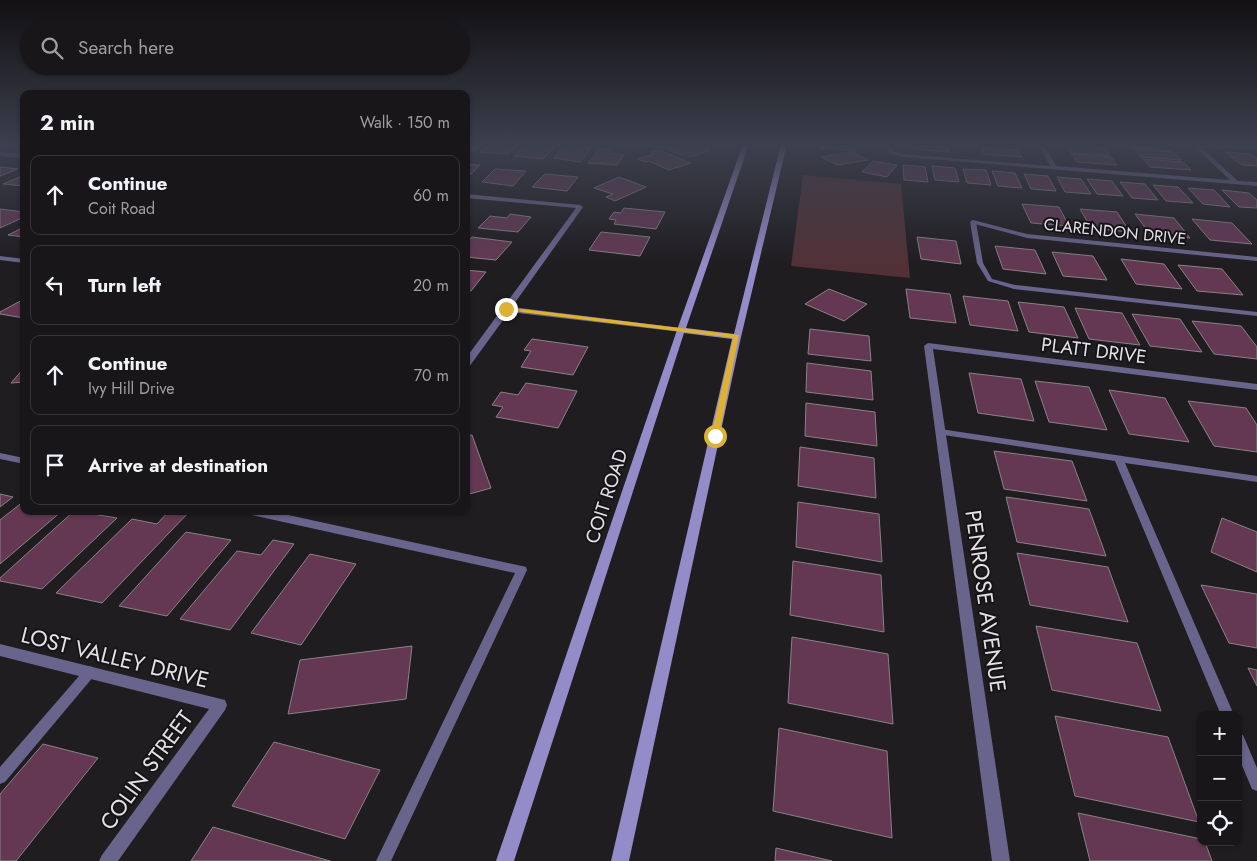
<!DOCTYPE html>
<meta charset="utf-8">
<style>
body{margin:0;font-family:Jost,sans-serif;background:#252326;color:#f1f3f6}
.controls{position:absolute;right:15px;bottom:15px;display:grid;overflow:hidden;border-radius:10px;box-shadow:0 1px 4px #0004}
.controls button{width:45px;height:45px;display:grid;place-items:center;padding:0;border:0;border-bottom:1px solid #363538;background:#181619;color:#f1f3f6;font:25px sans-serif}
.stop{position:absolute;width:15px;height:15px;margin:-11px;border:4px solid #ddb133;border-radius:50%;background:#fff}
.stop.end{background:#ddb133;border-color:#fff;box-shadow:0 1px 5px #0008}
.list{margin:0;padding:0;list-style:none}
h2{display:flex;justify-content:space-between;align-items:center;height:65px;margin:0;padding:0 20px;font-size:21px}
h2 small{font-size:16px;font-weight:400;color:#9f9fa2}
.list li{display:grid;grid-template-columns:32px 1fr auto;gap:15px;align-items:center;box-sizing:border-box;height:80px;margin:0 10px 10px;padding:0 10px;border:1px solid #363538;border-radius:10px}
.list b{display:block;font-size:19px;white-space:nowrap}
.list p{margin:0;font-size:16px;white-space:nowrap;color:#9f9fa2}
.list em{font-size:16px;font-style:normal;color:#9f9fa2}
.icon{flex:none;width:28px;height:28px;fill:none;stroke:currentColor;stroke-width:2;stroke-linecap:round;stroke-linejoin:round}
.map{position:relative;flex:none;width:1257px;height:861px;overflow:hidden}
.search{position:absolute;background:#181619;box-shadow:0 1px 4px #0004;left:20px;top:20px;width:450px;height:55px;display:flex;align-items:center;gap:12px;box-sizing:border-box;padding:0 18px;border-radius:28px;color:#9f9fa2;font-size:19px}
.panel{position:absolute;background:#181619;box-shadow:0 1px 4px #0004;left:20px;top:90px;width:450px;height:425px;border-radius:10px}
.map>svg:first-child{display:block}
</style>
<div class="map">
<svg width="1257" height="861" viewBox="0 0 1257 861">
<rect width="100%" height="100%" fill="#201d21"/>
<polygon fill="#513136" points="803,175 901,184 910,278 791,266"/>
<g fill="#643853" stroke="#888285">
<polygon points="466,144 482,144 473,151 466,150"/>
<polygon points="489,144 519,144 508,154 480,152"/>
<polygon points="543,144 557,145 543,159 514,156 526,146 540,147"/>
<polygon points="667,144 676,146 690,144 710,150 691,157 659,147"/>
<polygon points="821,144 856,144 856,151 820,148"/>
<polygon points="911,144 947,144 949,152 912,149"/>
<polygon points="979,144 1014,144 1016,147 979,145"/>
<polygon points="1128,144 1163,144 1170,151 1132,148"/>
<polygon points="1066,145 1104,148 1110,155 1071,153"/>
<polygon points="563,147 572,147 591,148 580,162 554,158"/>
<polygon points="981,147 1018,150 1022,157 984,154"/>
<polygon points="600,149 613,150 610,153 624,155 617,165 588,163"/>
<polygon points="1134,149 1173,152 1181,160 1141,157"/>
<polygon points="659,150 691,163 669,170 649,161 645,162 637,159 654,154 650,152"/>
<polygon points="852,152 868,160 837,165 821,157"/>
<polygon points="1225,152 1250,154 1257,159 1257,166 1242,165"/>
<polygon points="1072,154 1111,157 1117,165 1077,162"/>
<polygon points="1143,159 1183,162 1191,170 1150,167"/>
<polygon points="873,161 897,165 887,177 862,172"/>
<polygon points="466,164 480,165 467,178 466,178"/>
<polygon points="903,165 925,167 928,182 904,180"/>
<polygon points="932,166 955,168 959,182 935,180"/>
<polygon points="0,167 18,169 0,176"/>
<polygon points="495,169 526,171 513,186 482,182"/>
<polygon points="963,169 986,170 991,185 967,183"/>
<polygon points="992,171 1015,173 1022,188 998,186"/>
<polygon points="545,174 578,177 567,191 532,187"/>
<polygon points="1024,174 1048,176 1056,191 1031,189"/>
<polygon points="24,175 24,186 3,184"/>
<polygon points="619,177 646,187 615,201 606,197 613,194 594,188"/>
<polygon points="1057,177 1081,179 1091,194 1065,192"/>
<polygon points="1087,179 1112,181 1123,196 1097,194"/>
<polygon points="1120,182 1145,184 1158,200 1132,198"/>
<polygon points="1153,185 1178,187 1193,203 1166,201"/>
<polygon points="1188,188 1214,190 1230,207 1203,204"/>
<polygon points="1222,190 1249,193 1257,200 1257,208 1239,207"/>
<polygon points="1022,204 1059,207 1069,226 1031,223"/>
<polygon points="624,208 665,212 656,229 614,224 616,220 609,219 614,212 621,213"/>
<polygon points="0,209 24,212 24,217 0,228"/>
<polygon points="1080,209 1117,212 1130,232 1091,228"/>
<polygon points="510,214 531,217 518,232 478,228 490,216 507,218"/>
<polygon points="1135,214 1174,218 1190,238 1150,234"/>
<polygon points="1192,219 1232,223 1252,244 1210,240"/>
<polygon points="24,227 24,237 8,235"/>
<polygon points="601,232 650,237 640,256 589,250"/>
<polygon points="472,237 512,242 496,260 466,257 466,243"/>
<polygon points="917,237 956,241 961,264 921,259"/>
<polygon points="995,246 1035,250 1046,274 1003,269"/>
<polygon points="1052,252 1093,256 1107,280 1063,276"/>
<polygon points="1121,259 1164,264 1182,289 1136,284"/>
<polygon points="1178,265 1222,269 1243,295 1197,291"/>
<polygon points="466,270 486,272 471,291 466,290"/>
<polygon points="829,289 867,304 844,321 805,304"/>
<polygon points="906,289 950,294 956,323 910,318"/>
<polygon points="963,296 1008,301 1018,331 970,325"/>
<polygon points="24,299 24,318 0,314 0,312"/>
<polygon points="1018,302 1064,307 1078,338 1029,332"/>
<polygon points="1075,308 1122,313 1140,345 1089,339"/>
<polygon points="1132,314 1180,319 1202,352 1150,346"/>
<polygon points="1192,321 1241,326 1257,347 1257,359 1214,354"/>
<polygon points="810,329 869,336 871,361 808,354"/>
<polygon points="532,339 588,347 573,375 521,367 531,351 524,350"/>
<polygon points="807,363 871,371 873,400 806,392"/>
<polygon points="24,368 24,382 11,383"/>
<polygon points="969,373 1021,379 1034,421 978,413"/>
<polygon points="1035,381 1089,387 1107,430 1049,422"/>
<polygon points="526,383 577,391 558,428 496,417 503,407 492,405 501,392 518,395"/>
<polygon points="1109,390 1165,398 1189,442 1129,434"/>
<polygon points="1188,401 1246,408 1257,425 1257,452 1214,446"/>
<polygon points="806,403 875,412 877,446 805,436"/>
<polygon points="472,435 491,488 466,495 466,436"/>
<polygon points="800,447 874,458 876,498 798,486"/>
<polygon points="994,451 1072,461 1087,501 1004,489"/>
<polygon points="0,494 13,497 0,507"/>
<polygon points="1006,497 1089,509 1106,556 1017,542"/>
<polygon points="24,501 24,511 62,511 0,564 0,520"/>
<polygon points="798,502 879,514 882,562 796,547"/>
<polygon points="74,511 117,518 42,589 0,581 0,578"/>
<polygon points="169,511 190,511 102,603 56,593 132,519 157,524"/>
<polygon points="1222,518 1257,532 1257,572 1211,552"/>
<polygon points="186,532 231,540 167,616 119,606"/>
<polygon points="273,540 294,544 230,630 180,619 237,551 261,555"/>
<polygon points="1017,553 1108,567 1128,622 1030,605"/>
<polygon points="310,554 356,564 301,645 251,633"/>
<polygon points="793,561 881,575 884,632 790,615"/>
<polygon points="1201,585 1257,594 1257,648 1229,643"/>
<polygon points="1036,626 1137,643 1161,711 1052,690"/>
<polygon points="792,637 888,654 893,724 788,703"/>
<polygon points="412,646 406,699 288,714 300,660"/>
<polygon points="1248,668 1257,670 1257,686"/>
<polygon points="1055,716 1168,737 1199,822 1075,796"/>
<polygon points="779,728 887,751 892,838 773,811"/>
<polygon points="274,742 380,770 345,839 232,806"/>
<polygon points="43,744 98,758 16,861 0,861 0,794"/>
<polygon points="1078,813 1201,839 1201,842 1205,842 1212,861 1090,861"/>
<polygon points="213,827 330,861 191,861"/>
<polygon points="776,848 832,861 775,861"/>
</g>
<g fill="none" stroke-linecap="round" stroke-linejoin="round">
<g fill="#69648b" fill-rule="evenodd">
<polygon points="973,220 976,222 983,263 992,279 1015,285 1257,312 1257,316 1014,289 988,281 977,263 970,222"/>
<polygon points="940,429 1257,476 1257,482 1125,463 1234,715 1221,715 1115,461 937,434 936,432"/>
<polygon points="0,453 24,458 24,464 0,459"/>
<polygon points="247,511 270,511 522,566 526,567 527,570 391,861 376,861 515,573 252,515 248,514"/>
<polygon points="90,666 94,668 96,672 94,676 5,782 0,784 0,767 86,668"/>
<polygon points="1238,734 1243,735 1257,768 1257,791 1252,789 1238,756"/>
</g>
<g fill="#69648b" fill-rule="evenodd">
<polygon points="884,144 889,144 894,151 901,154 1050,166 1038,144 1043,144 1056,166 1230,180 1198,150 1198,144 1257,145 1257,149 1203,147 1203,149 1238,181 1257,182 1257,186 905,157 890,154"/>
<polygon points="0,152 24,154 24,158 0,156"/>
<polygon points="466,194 580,205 583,207 512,307 681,328 685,330 681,332 509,312 469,367 466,368 466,358 576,208 466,198"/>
<polygon points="973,220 1027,234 1257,257 1257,261 1027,238 971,223 971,221"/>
<polygon points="0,256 24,259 24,263 0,260"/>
<polygon points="928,343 1257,384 1257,390 933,349 1010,861 992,861 924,346"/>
<polygon points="0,644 225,700 227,705 225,710 118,861 99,861 102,855 209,709 0,656"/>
</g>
<polygon fill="#948bc9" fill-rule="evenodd" points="743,144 749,144 686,328 734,334 781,144 787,144 741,337 629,861 611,861 732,339 684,333 514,861 496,861 677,330"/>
</g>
<linearGradient id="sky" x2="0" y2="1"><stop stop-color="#121012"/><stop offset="0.55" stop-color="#3c404e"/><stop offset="1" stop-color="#3c404e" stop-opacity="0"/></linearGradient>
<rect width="1257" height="264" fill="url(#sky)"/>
<polygon fill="#ddb133" points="506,307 739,335 719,436 715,438 711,436 733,338 504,310 504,308"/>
<g text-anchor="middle" stroke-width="4" stroke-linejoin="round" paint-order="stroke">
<g font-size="16" fill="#e3e1e4" stroke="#171418">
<text transform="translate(1115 231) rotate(6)" y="6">CLARENDON DRIVE</text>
</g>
<g font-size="19" fill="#e3e1e4" stroke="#171418">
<text transform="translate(1094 350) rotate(7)" y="7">PLATT DRIVE</text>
<text transform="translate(606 496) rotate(-72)" y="7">COIT ROAD</text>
</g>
<g font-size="22" fill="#e3e1e4" stroke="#171418">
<text transform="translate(986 601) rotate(82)" y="8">PENROSE AVENUE</text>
<text transform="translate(115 657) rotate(14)" y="8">LOST VALLEY DRIVE</text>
<text transform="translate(146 770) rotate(-54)" y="8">COLIN STREET</text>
</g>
</g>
</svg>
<div class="controls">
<button>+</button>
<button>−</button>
<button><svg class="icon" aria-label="locate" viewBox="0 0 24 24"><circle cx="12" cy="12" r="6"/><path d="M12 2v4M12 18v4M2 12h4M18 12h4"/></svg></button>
</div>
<div class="stop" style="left:715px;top:436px"></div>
<div class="stop end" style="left:506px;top:309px"></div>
<div class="search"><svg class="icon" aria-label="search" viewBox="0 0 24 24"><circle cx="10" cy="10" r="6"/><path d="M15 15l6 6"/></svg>Search here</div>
<section class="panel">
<h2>2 min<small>Walk · 150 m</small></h2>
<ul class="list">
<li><svg class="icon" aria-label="ahead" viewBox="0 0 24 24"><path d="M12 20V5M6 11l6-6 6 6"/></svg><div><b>Continue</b><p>Coit Road</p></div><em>60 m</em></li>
<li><svg class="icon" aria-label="left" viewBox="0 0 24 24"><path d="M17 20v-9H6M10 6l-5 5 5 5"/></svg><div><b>Turn left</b></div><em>20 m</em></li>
<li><svg class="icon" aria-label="ahead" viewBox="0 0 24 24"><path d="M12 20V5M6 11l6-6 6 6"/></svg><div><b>Continue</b><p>Ivy Hill Drive</p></div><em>70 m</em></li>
<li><svg class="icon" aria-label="arrive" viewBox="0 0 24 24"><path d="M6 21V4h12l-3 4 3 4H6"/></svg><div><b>Arrive at destination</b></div></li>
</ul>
</section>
</div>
